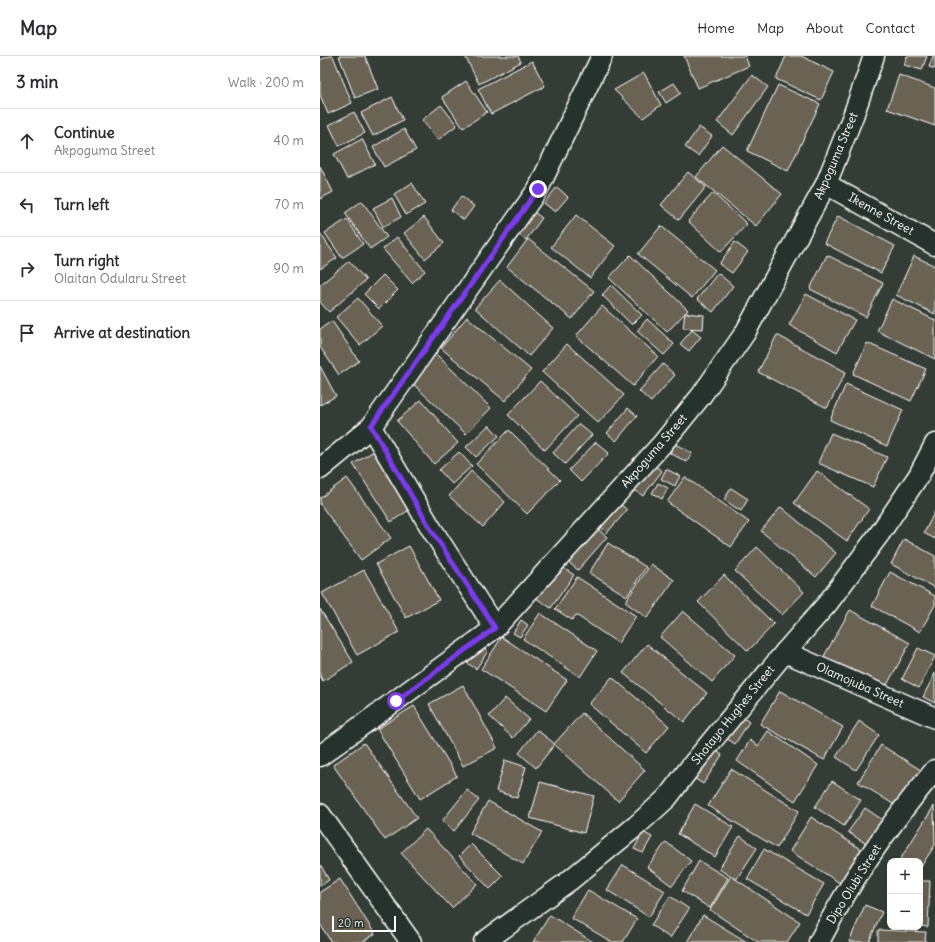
<!DOCTYPE html>
<meta charset="utf-8">
<style>
body{margin:0;font-family:Delius,sans-serif;background:#f2f2f3;color:#2b2b33}
.controls{position:absolute;right:12px;bottom:12px;display:grid;overflow:hidden;border-radius:8px;box-shadow:0 4px 16px #0002}
.controls button{width:36px;height:36px;display:grid;place-items:center;padding:0;border:0;border-bottom:1px solid #e1e1e2;background:#fff;color:#2b2b33;font:20px sans-serif}
.scale{position:absolute;left:12px;bottom:10px;width:64px;box-sizing:border-box;padding-left:4px;border:2px solid #fff;border-top:0;font-size:11px;line-height:14px;white-space:nowrap;color:#fff;-webkit-text-stroke:3px #26332d;paint-order:stroke}
.stop{position:absolute;width:12px;height:12px;margin:-9px;border:3px solid #7c3aed;border-radius:50%;background:#fff}
.stop.end{background:#7c3aed;border-color:#fff;box-shadow:0 1px 4px #0008}
.list{margin:0;padding:0;list-style:none}
h2{display:flex;justify-content:space-between;align-items:center;height:52px;margin:0;padding:0 16px;font-size:17px}
h2 small{font-size:13px;font-weight:400;color:#7c7c81}
.list li{display:grid;grid-template-columns:26px 1fr auto;gap:12px;align-items:center;box-sizing:border-box;height:64px;padding:0 16px;border-top:1px solid #e1e1e2}
.list b{display:block;font-size:15px;white-space:nowrap}
.list p{margin:0;font-size:13px;white-space:nowrap;color:#7c7c81}
.list em{font-size:13px;font-style:normal;color:#7c7c81}
.icon{flex:none;width:22px;height:22px;fill:none;stroke:currentColor;stroke-width:2;stroke-linecap:round;stroke-linejoin:round}
.map{position:relative;flex:none;width:615px;height:886px;overflow:hidden}
header{display:flex;align-items:center;gap:24px;box-sizing:border-box;height:56px;padding:0 20px;background:#fff;border-bottom:1px solid #e1e1e2}
header strong{font-size:19px}
nav{display:flex;gap:22px;margin-inline-start:auto;font-size:14px}
main{display:flex}
aside{flex:1;background:#fff}
.map>svg:first-child{display:block}
</style>
<header>
<strong>Map</strong>
<nav><a>Home</a><a>Map</a><a>About</a><a>Contact</a></nav>
</header>
<main>
<aside>
<h2>3 min<small>Walk · 200 m</small></h2>
<ul class="list">
<li><svg class="icon" aria-label="ahead" viewBox="0 0 24 24"><path d="M12 20V5M6 11l6-6 6 6"/></svg><div><b>Continue</b><p>Akpoguma Street</p></div><em>40 m</em></li>
<li><svg class="icon" aria-label="left" viewBox="0 0 24 24"><path d="M17 20v-9H6M10 6l-5 5 5 5"/></svg><div><b>Turn left</b></div><em>70 m</em></li>
<li><svg class="icon" aria-label="right" viewBox="0 0 24 24"><path d="M7 20v-9h11M14 6l5 5-5 5"/></svg><div><b>Turn right</b><p>Olaitan Odularu Street</p></div><em>90 m</em></li>
<li><svg class="icon" aria-label="arrive" viewBox="0 0 24 24"><path d="M6 21V4h12l-3 4 3 4H6"/></svg><div><b>Arrive at destination</b></div></li>
</ul>
</aside>
<div class="map">
<svg width="615" height="886" viewBox="0 0 615 886">
<rect width="100%" height="100%" fill="#343d35"/>
<filter id="ink" filterUnits="userSpaceOnUse"><feTurbulence type="fractalNoise" baseFrequency=".025" numOctaves="2"/><feDisplacementMap in="SourceGraphic" scale="8" xChannelSelector="R" yChannelSelector="G"/><feConvolveMatrix kernelMatrix="1 2 1 2 8 2 1 2 1" color-interpolation-filters="sRGB"/></filter>
<g filter="url(#ink)">
<g fill="#6a6453" stroke="#fff">
<polygon points="9,0 13,0 32,47 8,58 0,39 0,4"/>
<polygon points="19,0 45,0 58,33 35,42"/>
<polygon points="145,0 198,0 201,6 159,28"/>
<polygon points="364,0 425,0 429,10 378,32"/>
<polygon points="466,0 481,0 514,16 501,44 456,23"/>
<polygon points="587,0 607,0 602,14 584,9"/>
<polygon points="613,0 615,0 615,13 609,11"/>
<polygon points="212,5 225,30 171,58 158,33"/>
<polygon points="324,17 341,49 323,62 294,34"/>
<polygon points="432,19 448,31 413,79 397,66"/>
<polygon points="579,19 615,32 615,70 567,53"/>
<polygon points="146,25 167,56 143,72 122,41"/>
<polygon points="354,27 361,37 346,47 339,36"/>
<polygon points="458,29 500,48 468,115 427,95"/>
<polygon points="72,41 83,64 53,80 41,57"/>
<polygon points="121,49 137,69 118,84 102,64"/>
<polygon points="34,56 45,77 19,90 9,69"/>
<polygon points="379,71 392,80 378,100 365,91"/>
<polygon points="84,73 96,94 64,111 53,91"/>
<polygon points="42,83 55,108 27,123 14,98"/>
<polygon points="402,89 462,138 436,170 376,121"/>
<polygon points="0,110 13,136 0,143"/>
<polygon points="368,116 386,131 359,164 341,149"/>
<polygon points="92,127 105,148 86,159 74,138"/>
<polygon points="237,131 248,141 235,156 224,147"/>
<polygon points="393,137 427,168 401,196 368,165"/>
<polygon points="141,140 154,150 144,164 131,154"/>
<polygon points="72,142 81,161 63,171 53,152"/>
<polygon points="42,145 67,181 50,193 25,157"/>
<polygon points="207,151 222,162 206,184 191,173"/>
<polygon points="256,159 295,190 270,222 231,191"/>
<polygon points="518,160 575,190 561,217 504,187"/>
<polygon points="104,161 124,187 105,203 84,177"/>
<polygon points="27,163 43,188 22,202 5,177"/>
<polygon points="341,170 395,214 372,242 318,198"/>
<polygon points="0,177 17,202 0,213"/>
<polygon points="77,181 105,215 92,227 63,193"/>
<polygon points="208,183 274,235 252,263 187,211"/>
<polygon points="415,186 428,196 412,217 399,208"/>
<polygon points="310,199 368,254 347,276 289,222"/>
<polygon points="507,199 563,227 546,261 490,233"/>
<polygon points="594,200 615,210 615,258 576,239"/>
<polygon points="29,205 46,224 9,256 0,246 0,229"/>
<polygon points="398,217 413,230 393,256 377,243"/>
<polygon points="63,219 78,234 59,253 44,238"/>
<polygon points="180,224 233,272 209,300 155,252"/>
<polygon points="291,229 322,259 312,269 282,239"/>
<polygon points="486,238 535,264 517,296 469,269"/>
<polygon points="38,242 62,270 40,289 16,261"/>
<polygon points="572,243 615,264 615,303 557,275"/>
<polygon points="282,250 338,300 313,330 256,280"/>
<polygon points="365,257 384,259 383,273 363,272"/>
<polygon points="147,261 211,314 185,345 121,292"/>
<polygon points="327,263 354,288 344,299 317,275"/>
<polygon points="12,265 39,305 19,319 0,291 0,273"/>
<polygon points="372,274 381,281 369,295 360,288"/>
<polygon points="457,279 526,316 507,352 438,316"/>
<polygon points="547,287 606,313 591,345 533,318"/>
<polygon points="247,288 304,339 278,367 222,316"/>
<polygon points="116,298 171,352 146,378 90,325"/>
<polygon points="343,308 355,319 331,346 319,335"/>
<polygon points="0,310 16,340 0,349"/>
<polygon points="220,325 257,360 225,394 188,359"/>
<polygon points="526,328 583,354 567,390 510,364"/>
<polygon points="101,344 138,387 114,408 77,365"/>
<polygon points="308,352 317,360 296,385 287,377"/>
<polygon points="259,368 272,379 245,408 233,397"/>
<polygon points="169,369 179,380 156,401 146,391"/>
<polygon points="189,374 240,424 207,458 156,408"/>
<polygon points="511,377 567,401 553,431 498,407"/>
<polygon points="276,386 289,397 261,426 249,414"/>
<polygon points="355,388 372,397 367,406 350,397"/>
<polygon points="57,393 95,450 71,466 33,408"/>
<polygon points="139,396 152,410 132,428 119,414"/>
<polygon points="334,409 342,415 323,440 315,434"/>
<polygon points="346,413 360,420 355,430 341,423"/>
<polygon points="151,415 185,446 163,471 129,440"/>
<polygon points="497,415 549,453 527,485 474,447"/>
<polygon points="365,421 429,466 411,491 347,446"/>
<polygon points="27,422 71,482 41,504 0,448 0,442"/>
<polygon points="338,427 348,432 342,443 332,437"/>
<polygon points="411,432 428,443 421,455 404,444"/>
<polygon points="297,445 307,454 287,477 277,467"/>
<polygon points="461,451 516,497 496,521 441,475"/>
<polygon points="615,455 615,483 604,477"/>
<polygon points="273,469 287,481 258,514 243,502"/>
<polygon points="584,483 615,500 615,532 571,508"/>
<polygon points="288,487 326,511 307,540 269,517"/>
<polygon points="89,490 119,544 86,562 56,508"/>
<polygon points="437,491 484,536 462,559 415,515"/>
<polygon points="331,508 354,524 327,562 305,546"/>
<polygon points="239,509 254,519 231,552 216,542"/>
<polygon points="44,514 79,576 37,599 2,537"/>
<polygon points="570,516 615,540 615,549 600,576 552,550"/>
<polygon points="404,519 454,568 428,595 378,546"/>
<polygon points="257,521 316,560 298,587 256,559 252,564 235,553"/>
<polygon points="0,553 33,606 3,625 0,620"/>
<polygon points="530,554 590,587 563,636 503,602"/>
<polygon points="363,555 415,599 392,626 340,581"/>
<polygon points="220,557 277,595 260,621 203,583"/>
<polygon points="201,564 208,569 200,581 193,577"/>
<polygon points="182,581 247,624 226,655 161,613"/>
<polygon points="327,588 387,637 364,666 303,617"/>
<polygon points="159,589 168,595 156,613 147,607"/>
<polygon points="598,592 615,600 599,632 582,623"/>
<polygon points="615,617 615,647 603,641"/>
<polygon points="292,621 349,670 326,697 269,648"/>
<polygon points="143,629 177,692 143,710 109,648"/>
<polygon points="460,635 523,671 504,704 440,668"/>
<polygon points="185,642 209,663 193,682 169,660"/>
<polygon points="94,650 137,720 100,743 57,673"/>
<polygon points="262,657 325,714 298,745 234,688"/>
<polygon points="421,660 429,666 415,688 406,682"/>
<polygon points="539,665 559,679 536,714 516,701"/>
<polygon points="217,674 235,688 216,712 199,697"/>
<polygon points="448,675 498,709 475,745 417,705 430,684 438,690"/>
<polygon points="44,687 97,762 65,784 13,709"/>
<polygon points="561,689 604,716 581,753 538,726"/>
<polygon points="391,691 402,699 383,728 371,720"/>
<polygon points="185,704 206,711 197,742 176,735"/>
<polygon points="411,713 479,755 457,792 388,750"/>
<polygon points="512,725 541,744 524,770 495,751"/>
<polygon points="220,726 274,740 264,777 210,762"/>
<polygon points="147,734 159,744 134,775 122,765"/>
<polygon points="168,745 222,776 203,808 150,777"/>
<polygon points="375,748 413,771 395,801 358,778"/>
<polygon points="614,750 615,789 600,812 600,805 579,805"/>
<polygon points="545,752 567,767 551,791 528,776"/>
<polygon points="491,761 548,798 526,831 470,795"/>
<polygon points="106,773 157,828 132,852 81,797"/>
<polygon points="323,776 332,781 323,797 314,793"/>
<polygon points="420,780 437,792 416,824 399,813"/>
<polygon points="346,786 371,805 352,830 327,811"/>
<polygon points="151,788 183,820 170,833 139,800"/>
<polygon points="444,793 504,828 486,858 427,823"/>
<polygon points="379,805 408,822 390,852 362,835"/>
<polygon points="0,808 9,824 0,830"/>
<polygon points="303,809 345,835 329,861 287,834"/>
<polygon points="411,820 480,866 467,886 438,886 390,854"/>
<polygon points="20,823 55,878 42,886 11,886 0,868 0,836"/>
<polygon points="600,825 610,825 608,871 600,870"/>
<polygon points="268,834 317,863 303,886 292,886 251,862"/>
<polygon points="350,840 369,853 350,882 331,869"/>
<polygon points="545,849 562,856 549,886 529,886"/>
<polygon points="230,859 273,886 213,886"/>
<polygon points="383,859 427,886 367,886"/>
<polygon points="558,874 606,876 605,886 558,886"/>
</g>
<g fill="none" stroke-linecap="round" stroke-linejoin="round">
<defs>
<g id="minor">
<polyline points="506,128 615,189"/>
<polyline points="51,371 111,472 175,572"/>
<polyline points="0,413 51,371 218,133 282,0"/>
<polyline points="465,596 615,662"/>
<polyline points="0,700 175,572 342,388 381,340 425,277 506,128 533,60 554,0"/>
<polyline points="0,758 91,886"/>
<polyline points="164,886 249,825 316,770 347,742 372,709 465,596 507,548 560,477 599,419 615,388"/>
<path d="M499,886C530,825 571,766 615,714"/>
</g>
</defs>
<use href="#minor" stroke="#fff" stroke-width="23"/>
<use href="#minor" stroke="#26332d" stroke-width="20"/>
</g>
</g>
<g fill="none" stroke-linecap="round" stroke-linejoin="round" filter="url(#ink)">
<polyline stroke="#7c3aed" stroke-width="5" points="76,645 175,572 110,472 51,370 218,133"/>
</g>
<g text-anchor="middle" stroke-width="3" stroke-linejoin="round" paint-order="stroke">
<g font-size="12" fill="#fff" stroke="#26332d">
<text transform="translate(516 100) rotate(-67)" y="4">Akpoguma Street</text>
<text transform="translate(561 158) rotate(29)" y="4">Ikenne Street</text>
<text transform="translate(334 395) rotate(-49)" y="4">Akpoguma Street</text>
<text transform="translate(540 629) rotate(24)" y="4">Olamojuba Street</text>
<text transform="translate(413 659) rotate(-51)" y="4">Shotayo Hughes Street</text>
<text transform="translate(534 828) rotate(-58)" y="4">Dipo Olubi Street</text>
</g>
</g>
</svg>
<div class="controls">
<button>+</button>
<button>−</button>
</div>
<div class="scale">20 m</div>
<div class="stop" style="left:76px;top:645px"></div>
<div class="stop end" style="left:218px;top:133px"></div>
</div>
</main>
